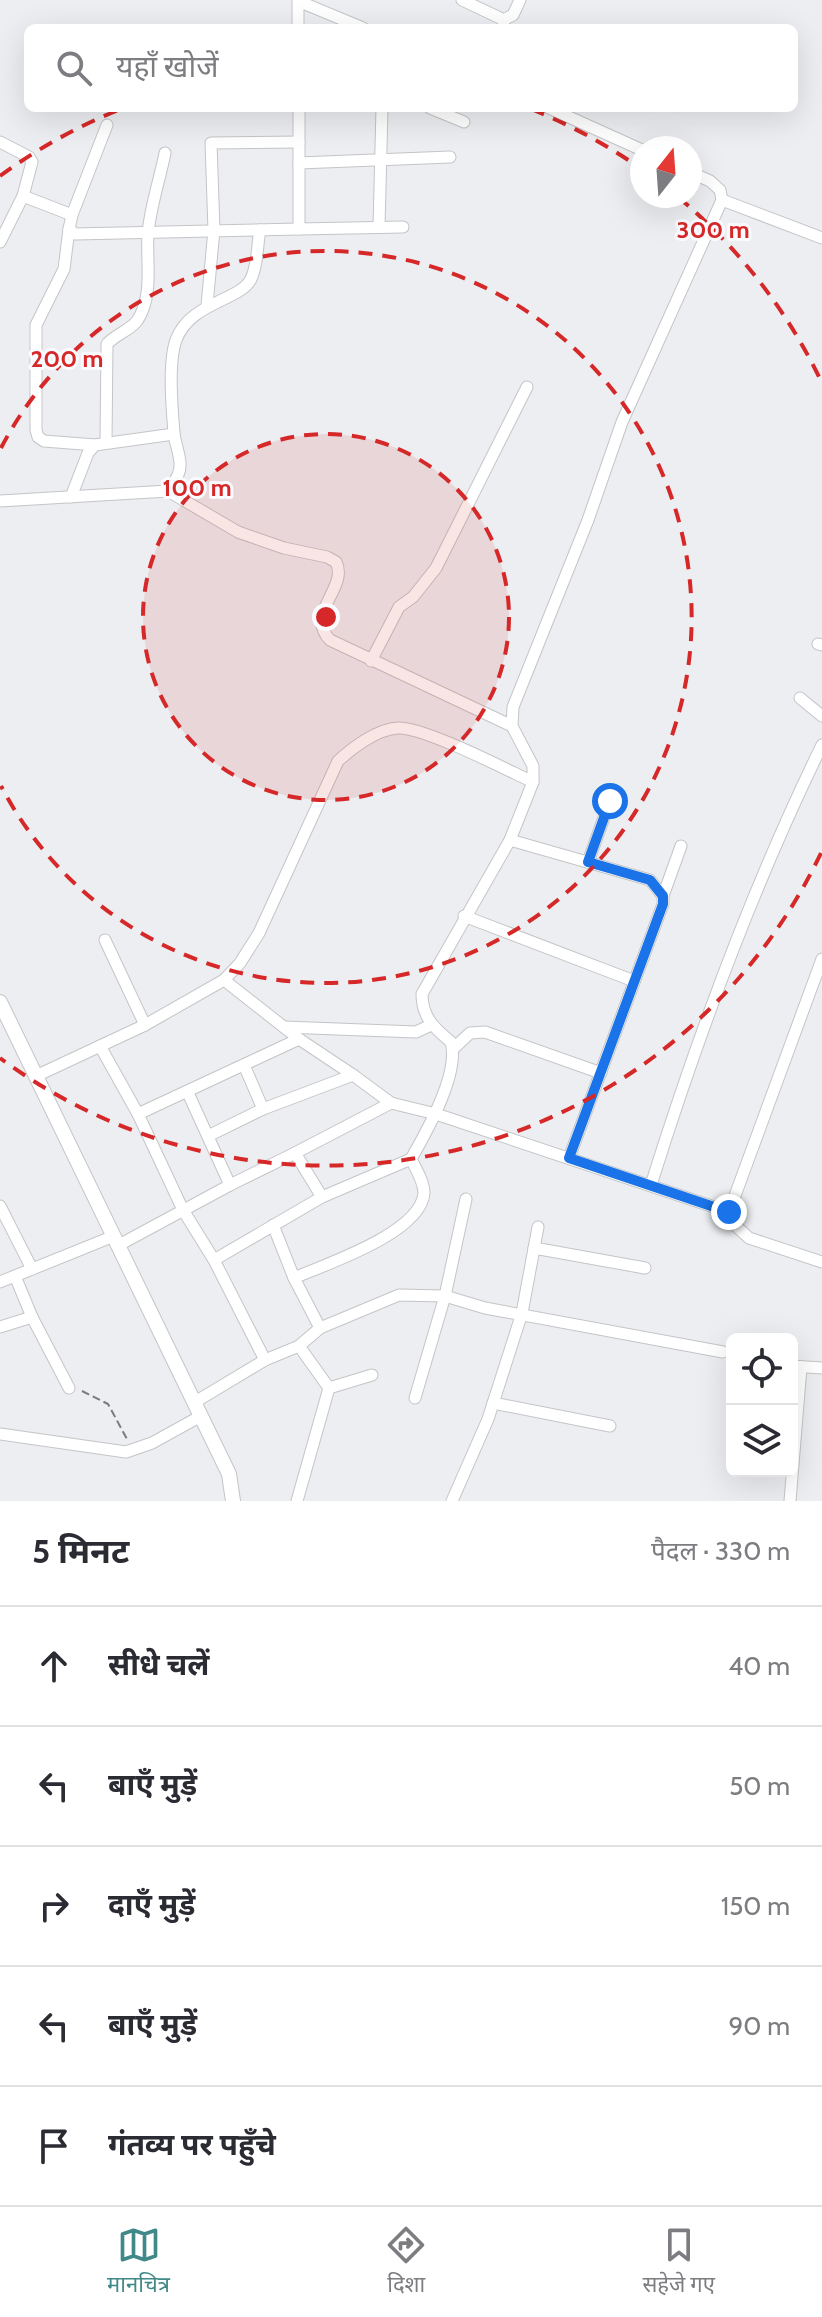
<!DOCTYPE html>
<html lang="hi">
<meta charset="utf-8">
<style>
body{margin:0;font-family:Cabin,"Noto Sans Devanagari",sans-serif;background:#f2f2f3;color:#2b2b33}
.controls{position:absolute;right:24px;bottom:24px;display:grid;overflow:hidden;border-radius:12px;box-shadow:0 8px 32px #0002}
.controls button{width:72px;height:72px;display:grid;place-items:center;padding:0;border:0;border-bottom:2px solid #e1e1e2;background:#fff;color:#2b2b33;font:40px sans-serif}
.compass{position:absolute;left:630px;top:136px;width:72px;height:72px;border-radius:50%;background:#fff;box-shadow:0 8px 32px #0002;rotate:17deg}
.stop{position:absolute;width:24px;height:24px;margin:-18px;border:6px solid #1a73e8;border-radius:50%;background:#fff}
.stop.end{background:#1a73e8;border-color:#fff;box-shadow:0 2px 8px #0008}
.list{margin:0;padding:0;list-style:none}
h2{display:flex;justify-content:space-between;align-items:center;height:104px;margin:0;padding:0 32px;font-size:34px}
h2 small{font-size:26px;font-weight:400;color:#7c7c81}
.list li{display:grid;grid-template-columns:52px 1fr auto;gap:24px;align-items:center;box-sizing:border-box;height:120px;padding:0 32px;border-top:2px solid #e1e1e2}
.list b{display:block;font-size:30px;white-space:nowrap}
.list em{font-size:26px;font-style:normal;color:#7c7c81}
.icon{flex:none;width:44px;height:44px;fill:none;stroke:currentColor;stroke-width:2;stroke-linecap:round;stroke-linejoin:round}
.map{position:relative;flex:none;width:822px;height:1501px;overflow:hidden}
.search{position:absolute;background:#fff;box-shadow:0 8px 32px #0002;left:24px;right:24px;top:24px;height:88px;display:flex;align-items:center;gap:20px;box-sizing:border-box;padding:0 28px;border-radius:12px;color:#7c7c81;font-size:30px}
.sheet{height:704px;background:#fff}
nav{display:flex;justify-content:space-around;align-items:center;box-sizing:border-box;height:112px;border-top:2px solid #e1e1e2;background:#fff;font-size:22px;color:#7c7c81}
nav a{display:grid;justify-items:center;gap:4px}
nav .on{color:#418988}
.map>svg:first-child{display:block}
</style>
<div class="map">
<svg width="822" height="1501" viewBox="0 0 822 1501">
<rect width="100%" height="100%" fill="#eceef1"/>
<g fill="none" stroke-linecap="round" stroke-linejoin="round">
<defs>
<g id="minor">
<polyline points="462,0 500,18 503,20 504,28"/>
<polyline points="503,20 513,15 520,0"/>
<polyline points="298,28 298,1 363,28"/>
<polyline points="299,108 299,229 403,227"/>
<polyline points="430,108 464,122"/>
<polyline points="549,108 642,150"/>
<polyline points="107,125 72,215 69,229 75,234 299,229"/>
<polyline points="0,142 29,157 32,162 23,196"/>
<polyline points="299,163 450,157"/>
<polyline points="722,200 822,238"/>
<polyline points="379,227 382,108"/>
<polyline points="69,229 64,269 36,325 36,430 38,437 44,441 95,445"/>
<polyline points="0,242 23,196 72,215"/>
<polyline points="207,305 214,230 211,143 299,142"/>
<path d="M106,442L107,344C115,335 130,330 137,321C154,296 146,261 148,234C150,207 160,179 165,153"/>
<path d="M168,491C171,486 176,480 178,475C184,462 175,446 174,433C172,409 168,362 176,340C190,302 240,301 251,279C258,265 257,245 260,230"/>
<polyline points="71,497 88,453 95,445 174,434"/>
<path d="M0,501L168,491L238,532L284,548L327,557L336,562C349,588 304,613 330,640L512,726"/>
<polyline points="818,644 822,645"/>
<polyline points="371,661 399,607 413,597 436,568 527,387"/>
<polyline points="800,698 822,716"/>
<polyline points="510,840 650,880 663,896 663,904 569,1158"/>
<polyline points="588,862 610,801"/>
<polyline points="663,896 681,846"/>
<polyline points="464,916 634,981"/>
<polyline points="105,940 145,1025"/>
<polyline points="284,1027 416,1032 431,1025"/>
<polyline points="100,1046 138,1114 183,1210 214,1260 265,1360"/>
<polyline points="453,1049 470,1033 485,1032 601,1073"/>
<polyline points="244,1065 263,1109"/>
<polyline points="353,1075 391,1103 436,1114 729,1212 822,959"/>
<path d="M36,1076L145,1025L224,980L240,963L259,933L338,761C352,748 377,729 398,728C424,727 505,769 533,782V766L512,726L513,707L588,520L622,422L722,200L720,190L710,181L690,172"/>
<polyline points="188,1093 230,1185"/>
<polyline points="138,1114 299,1039"/>
<polyline points="208,1136 263,1109 353,1075 299,1039 224,980"/>
<polyline points="295,1153 391,1103"/>
<path d="M411,1159C427,1131 460,1073 451,1042C434,1028 422,1017 422,994L510,840L533,782"/>
<path d="M651,1185C698,1035 753,886 822,745"/>
<polyline points="0,1206 32,1269"/>
<polyline points="729,1212 737,1227 749,1238 822,1262"/>
<polyline points="273,1225 294,1278 320,1328"/>
<polyline points="119,1245 230,1185 295,1153 322,1197"/>
<polyline points="534,1248 645,1268"/>
<path d="M214,1260L322,1197L411,1159C416,1169 424,1182 424,1193C421,1233 326,1264 294,1278"/>
<polyline points="15,1276 32,1317 69,1388"/>
<polyline points="0,1282 114,1236"/>
<polyline points="0,1327 32,1317"/>
<polyline points="792,1366 822,1368"/>
<polyline points="329,1388 372,1375"/>
<polyline points="415,1398 445,1296 466,1199"/>
<polyline points="195,1402 265,1360 299,1346 320,1328 399,1295 445,1296 485,1308 723,1352"/>
<polyline points="493,1403 610,1426"/>
<polyline points="0,1434 126,1452 152,1443 201,1416"/>
<polyline points="297,1501 329,1388 299,1346"/>
<polyline points="452,1501 488,1419 522,1313 538,1227"/>
<polyline points="790,1501 801,1367"/>
</g>
<polyline id="tertiary" points="0,1002 229,1474 233,1501"/>
</defs>
<use href="#minor" stroke="#c3c5c7" stroke-width="13"/>
<use href="#tertiary" stroke="#c3c5c7" stroke-width="16"/>
<polyline stroke="#7a7b7d" stroke-width="2" stroke-dasharray="8 4" stroke-linecap="butt" points="82,1391 108,1404 127,1439"/>
<use href="#minor" stroke="#fff" stroke-width="11"/>
<use href="#tertiary" stroke="#fff" stroke-width="14"/>
</g>
<g fill="none" stroke-linecap="round" stroke-linejoin="round">
<polyline stroke="#1a73e8" stroke-width="10" points="610,801 588,862 650,880 663,896 663,904 569,1158 729,1212"/>
</g>
<circle cx="326" cy="617" r="183" fill="#d62828" fill-opacity=".12"/>
<g fill="none" stroke="#d62828" stroke-width="4" stroke-dasharray="14 10">
<circle cx="326" cy="617" r="183"/>
<path d="M1 448A366 366 0 1 1 1 786"/>
<path d="M821 853A548 548 0 0 1 0 1058M0 176A548 548 0 0 1 121 109M531 109A548 548 0 0 1 640 168M678 197A548 548 0 0 1 821 381"/>
</g>
<circle cx="326" cy="617" r="12" fill="#d62828" stroke="#fafbfe" stroke-width="4"/>
<g font-size="24" text-anchor="middle" font-weight="bold" fill="#d62828" stroke="#fafbfe" stroke-width="6" stroke-linejoin="round" paint-order="stroke">
<text x="713" y="238">300 m</text>
<text x="67" y="367">200 m</text>
<text x="197" y="496">100 m</text>
</g>
</svg>
<div class="controls">
<button><svg class="icon" aria-label="locate" viewBox="0 0 24 24"><circle cx="12" cy="12" r="6"/><path d="M12 2v4M12 18v4M2 12h4M18 12h4"/></svg></button>
<button><svg class="icon" aria-label="layers" viewBox="0 0 24 24"><path d="M12 4l9 5-9 5-9-5zM3 14l9 5 9-5"/></svg></button>
</div>
<svg class="compass" viewBox="-18 -18 36 36"><path d="M0-13l5 13h-10z" fill="#e53935"/><path d="M0 13l5-13h-10z" fill="#7c7c81"/></svg>
<div class="stop" style="left:610px;top:801px"></div>
<div class="stop end" style="left:729px;top:1212px"></div>
<div class="search"><svg class="icon" aria-label="search" viewBox="0 0 24 24"><circle cx="10" cy="10" r="6"/><path d="M15 15l6 6"/></svg>यहाँ खोजें</div>
</div>
<section class="sheet">
<h2>5 मिनट<small>पैदल · 330 m</small></h2>
<ul class="list">
<li><svg class="icon" aria-label="ahead" viewBox="0 0 24 24"><path d="M12 20V5M6 11l6-6 6 6"/></svg><div><b>सीधे चलें</b></div><em>40 m</em></li>
<li><svg class="icon" aria-label="left" viewBox="0 0 24 24"><path d="M17 20v-9H6M10 6l-5 5 5 5"/></svg><div><b>बाएँ मुड़ें</b></div><em>50 m</em></li>
<li><svg class="icon" aria-label="right" viewBox="0 0 24 24"><path d="M7 20v-9h11M14 6l5 5-5 5"/></svg><div><b>दाएँ मुड़ें</b></div><em>150 m</em></li>
<li><svg class="icon" aria-label="left" viewBox="0 0 24 24"><path d="M17 20v-9H6M10 6l-5 5 5 5"/></svg><div><b>बाएँ मुड़ें</b></div><em>90 m</em></li>
<li><svg class="icon" aria-label="arrive" viewBox="0 0 24 24"><path d="M6 21V4h12l-3 4 3 4H6"/></svg><div><b>गंतव्य पर पहुँचे</b></div></li>
</ul>
</section>
<nav>
<a class="on"><svg class="icon" aria-label="map" viewBox="0 0 24 24"><path d="M3 6l6-2 6 2 6-2v14l-6 2-6-2-6 2zM9 4v14M15 6v14"/></svg>मानचित्र</a>
<a><svg class="icon" aria-label="directions" viewBox="0 0 24 24"><path d="M12 3l9 9-9 9-9-9zM9 14v-3h6M13 9l2 2-2 2"/></svg>दिशा</a>
<a><svg class="icon" aria-label="saved" viewBox="0 0 24 24"><path d="M7 4h10v16l-5-4-5 4z"/></svg>सहेजे गए</a>
</nav>
